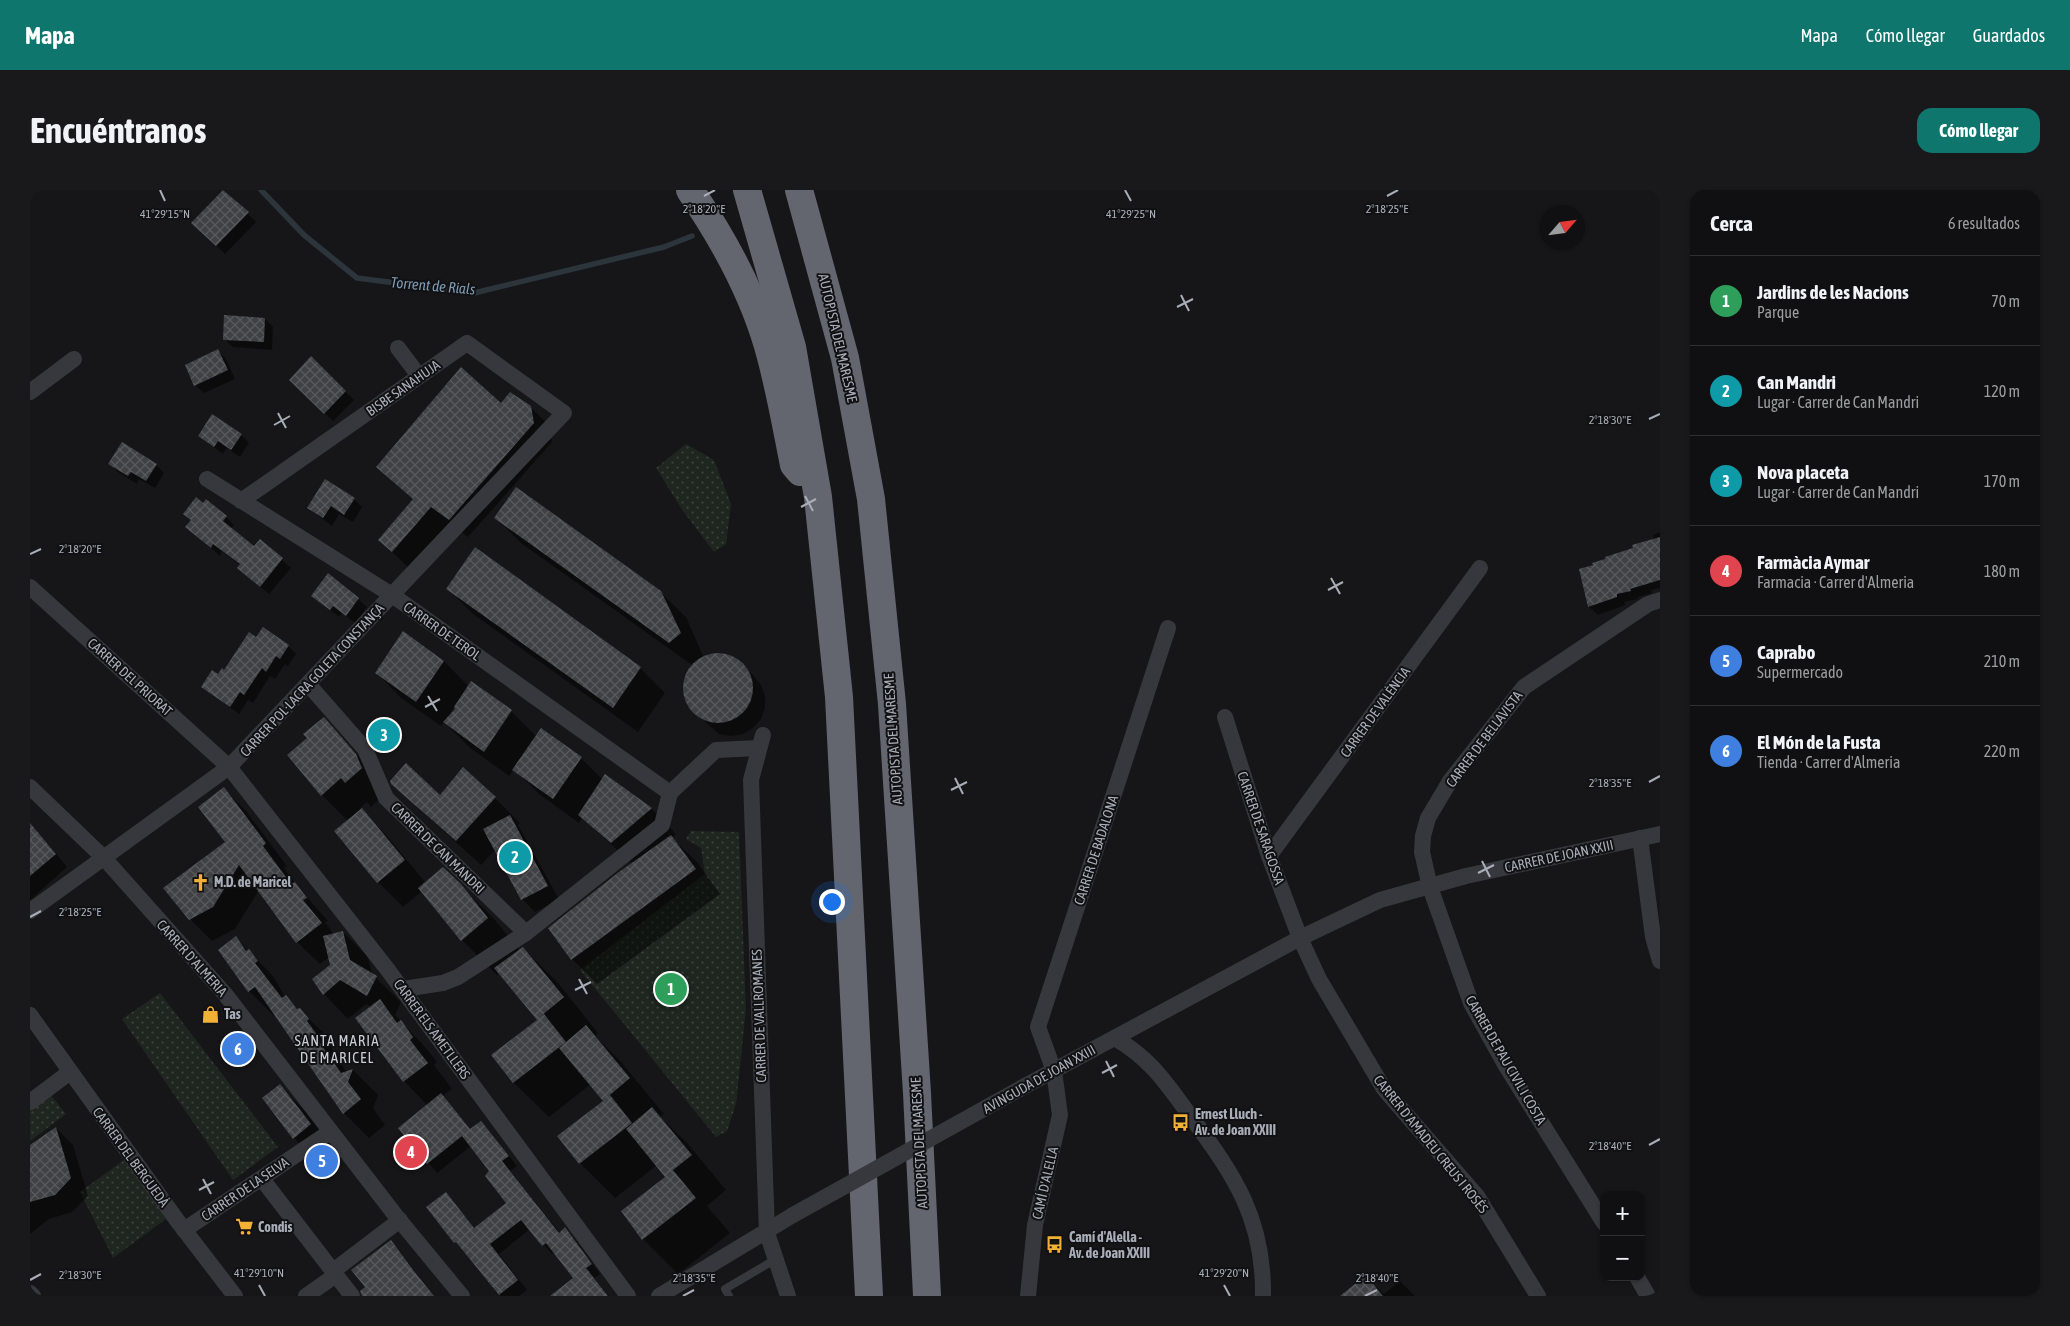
<!DOCTYPE html>
<html lang="es">
<meta charset="utf-8">
<style>
body{margin:0;font-family:"Asap Condensed",sans-serif;background:#19191b;color:#f1f3f6}
.controls{position:absolute;right:15px;bottom:15px;display:grid;overflow:hidden;border-radius:10px;box-shadow:0 1px 4px #0004}
.controls button{width:45px;height:45px;display:grid;place-items:center;padding:0;border:0;border-bottom:1px solid #303032;background:#101012;color:#f1f3f6;font:25px sans-serif}
.compass{position:absolute;left:1510px;top:15px;width:45px;height:45px;border-radius:50%;background:#101012;box-shadow:0 1px 4px #0004;rotate:62deg}
.you{position:absolute;left:801px;top:711px;width:18px;height:18px;margin:-12px;border:4px solid #fff;border-radius:50%;background:#1a73e8;box-shadow:0 0 0 8px #1a73e833}
.badge{display:grid;place-items:center;width:32px;height:32px;border-radius:50%;background:#0f766e;color:#fff;font-size:16px;font-weight:700}
.pin{position:absolute;translate:-50% -50%;border:2px solid #fff;box-shadow:0 1px 5px #0006}
.list{margin:0;padding:0;list-style:none}
h2{display:flex;justify-content:space-between;align-items:center;height:65px;margin:0;padding:0 20px;font-size:21px}
h2 small{font-size:16px;font-weight:400;color:#9c9d9f}
.list li{display:grid;grid-template-columns:32px 1fr auto;gap:15px;align-items:center;box-sizing:border-box;height:90px;padding:0 20px;border-top:1px solid #303032}
.list b{display:block;font-size:19px;white-space:nowrap}
.list p{margin:0;font-size:16px;white-space:nowrap;color:#9c9d9f}
.list em{font-size:16px;font-style:normal;color:#9c9d9f}
.map{position:relative;flex:none;width:1630px;height:1106px;overflow:hidden;border-radius:15px}
header{display:flex;align-items:center;gap:30px;box-sizing:border-box;height:70px;padding:0 25px;background:#0f766e;color:#fff}
header strong{font-size:24px}
nav{display:flex;gap:28px;margin-inline-start:auto;font-size:18px}
.intro{display:flex;align-items:center;justify-content:space-between;box-sizing:border-box;height:120px;padding:0 30px}
h1{margin:0;font-size:35px}
.button{padding:12px 22px;border-radius:15px;background:#0f766e;color:#fff;font-size:18px;font-weight:700}
main{display:flex;gap:30px;padding:0 30px}
aside{flex:1;background:#101012;border-radius:15px;box-shadow:0 1px 4px #0004}
.map>svg:first-child{display:block}
</style>
<header>
<strong>Mapa</strong>
<nav><a>Mapa</a><a>Cómo llegar</a><a>Guardados</a></nav>
</header>
<div class="intro"><h1>Encuéntranos</h1><a class="button">Cómo llegar</a></div>
<main>
<div class="map">
<svg width="1630" height="1106" viewBox="0 0 1630 1106">
<defs>
<pattern id="green-dots" width="8" height="8" patternUnits="userSpaceOnUse" patternTransform="scale(1.25)"><rect width="8" height="8" fill="#1e261f"/><path d="M2 2h.1M6 6h.1" fill="none" stroke="#3c433d" stroke-width="1.8" stroke-linecap="round"/></pattern>
<pattern id="building-cross-hatch" width="8" height="8" patternUnits="userSpaceOnUse" patternTransform="scale(1.25)"><rect width="8" height="8" fill="#404145"/><path d="M0 0l8 8M0 8l8-8" fill="none" stroke="#595a5e"/></pattern>
</defs>
<rect width="100%" height="100%" fill="#161618"/>
<g fill="url(#green-dots)">
<polygon points="656,254 684,270 701,314 696,354 684,362 653,321 626,278"/>
<polygon points="661,641 709,642 716,819 706,914 697,941 686,947 550,780 675,684 671,658 656,649"/>
<polygon points="130,803 248,957 203,990 92,829"/>
<polygon points="17,900 36,924 0,951 0,912"/>
<polygon points="98,967 140,1026 83,1068 50,1002"/>
</g>
<g fill="#0007" fill-rule="evenodd">
<polygon points="195,1 226,32 195,64 163,33"/>
<polygon points="235,129 243,137 242,160 203,157 194,149"/>
<polygon points="188,161 196,169 205,189 174,203 165,195"/>
<polygon points="281,168 324,210 303,231 260,190"/>
<polygon points="471,214 500,217 519,235 522,252 438,347 420,334 380,379 349,349 384,310 348,277"/>
<polygon points="211,245 219,253 210,267 197,258 193,264 169,246"/>
<polygon points="80,274 126,275 134,283 125,298 109,289 107,294 88,282"/>
<polygon points="324,309 332,317 323,332 309,324 302,336 278,318"/>
<polygon points="174,314 196,327 204,335 201,339 224,358 230,351 261,378 239,404 217,386 210,375 192,361 190,366 157,337"/>
<polygon points="466,328 630,402 656,427 674,468 679,465 700,466 710,472 724,486 731,495 735,506 735,518 731,529 723,538 713,544 701,546 689,544 659,517 653,496 662,475 491,353"/>
<polygon points="1630,342 1630,398 1621,400 1622,403 1608,407 1608,409 1594,412 1595,415 1568,425 1559,417 1550,380 1624,350 1623,345"/>
<polygon points="418,399 610,478 635,503 608,542 443,424"/>
<polygon points="283,406 328,409 337,417 325,433 312,423 309,427"/>
<polygon points="227,449 258,456 266,464 258,476 255,474 245,489 240,486 223,513 218,510 209,524 172,497 195,482"/>
<path d="M414,471L439,497L481,521L506,546L551,568L573,590L575,586L622,619L646,644L642,648L666,671L690,704L567,794L542,769L603,674L552,628L549,633L509,604L484,579L479,586L439,557L414,532L411,536L371,508L347,483ZM425,516L427,519L421,525L420,524Z"/>
<polygon points="294,529 351,591 356,603 341,617 337,612 330,618 356,645 396,693 430,695 465,730 490,761 493,758 528,793 568,843 565,846 591,872 634,924 630,927 657,953 696,1000 677,1016 700,1043 648,1084 613,1049 637,987 627,975 585,1008 550,973 529,947 575,911 561,894 519,927 484,893 463,866 509,830 470,782 467,785 432,750 392,701 373,717 348,692 306,641 318,631 292,605 279,548"/>
<polygon points="194,599 216,621 257,676 254,678 267,696 298,731 295,732 304,745 313,742 338,767 342,784 371,812 365,825 395,857 407,872 404,875 422,899 412,906 441,940 451,932 460,942 487,976 480,981 530,1043 535,1039 544,1048 570,1084 564,1088 579,1106 522,1106 545,1088 524,1063 522,1064 500,1039 469,1064 497,1100 489,1106 471,1106 398,1017 416,1003 445,1039 478,1013 460,981 441,956 407,983 370,938 398,916 374,891 341,817 336,814 318,829 294,804 301,775 299,767 290,774 267,752 229,700 205,739 182,751 160,729 196,652"/>
<polygon points="410,606 465,608 490,633 488,635 529,709 505,722 492,709 466,659 451,675 386,616"/>
<polygon points="0,639 19,655 37,677 0,710"/>
<polygon points="206,748 243,786 255,807 295,844 303,855 301,857 317,883 323,880 348,905 343,918 355,935 339,948 314,923 246,824 244,826 219,801"/>
<polygon points="250,896 275,921 305,960 289,973 264,948"/>
<polygon points="26,938 43,955 58,1006 42,1022 19,1029 0,1044 0,956"/>
<polygon points="361,1051 369,1060 404,1106 342,1106"/>
<polygon points="1336,1087 1354,1104 1370,1091 1385,1106 1312,1106"/>
</g>
<g fill="none" stroke-linecap="round" stroke-linejoin="round">
<polyline stroke="#2c353c" stroke-width="5.5" points="231,0 274,45 327,88 444,103 634,57 662,46"/>
</g>
<g fill="url(#building-cross-hatch)">
<polygon points="193,0 219,22 186,56 161,33"/>
<polygon points="194,125 235,128 234,152 193,150"/>
<polygon points="188,159 198,180 164,196 155,175"/>
<polygon points="281,166 316,201 294,224 259,190"/>
<polygon points="431,177 471,213 480,202 501,216 504,233 419,330 401,317 362,362 348,350 383,309 346,277"/>
<polygon points="182,224 212,244 201,260 188,251 184,257 168,246"/>
<polygon points="92,252 127,274 116,291 101,282 98,286 78,274"/>
<polygon points="295,289 325,308 314,325 301,316 293,328 277,318"/>
<polygon points="486,297 631,401 651,443 639,453 464,328"/>
<polygon points="166,307 173,313 176,309 197,326 193,331 224,356 230,349 253,368 230,397 207,378 210,374 183,354 181,358 155,337 161,330 153,324"/>
<polygon points="1630,347 1630,390 1600,399 1601,401 1587,404 1587,407 1558,417 1549,379 1563,375 1562,373 1575,369 1575,367 1603,358 1602,355"/>
<polygon points="445,357 611,477 583,518 416,399"/>
<polygon points="298,383 329,408 316,426 303,416 300,420 281,406"/>
<polygon points="233,437 259,455 250,469 246,466 236,482 232,478 214,505 210,502 200,517 171,497 182,480 188,484 192,478 194,480 219,442 226,447"/>
<polygon points="373,441 414,471 386,512 345,483"/>
<circle cx="688" cy="498" r="35"/>
<polygon points="441,491 482,520 454,562 413,532 425,519 424,517"/>
<polygon points="294,527 326,564 332,578 315,593 311,588 291,606 257,565 277,548 273,544"/>
<polygon points="511,538 552,567 523,609 482,580"/>
<polygon points="376,573 410,605 433,577 466,607 426,651 361,594 360,591"/>
<polygon points="575,584 622,618 581,653 548,625"/>
<polygon points="194,597 236,653 233,656 261,694 265,692 277,708 273,710 292,733 266,753 209,675 183,717 159,730 133,698 195,652 168,617"/>
<polygon points="332,618 375,670 347,693 304,641"/>
<polygon points="480,625 518,696 491,710 453,639"/>
<polygon points="0,633 26,664 0,686"/>
<polygon points="641,645 666,679 541,770 518,738 589,682"/>
<polygon points="413,677 431,694 458,728 431,751 388,698"/>
<polygon points="313,741 320,770 347,786 337,806 310,790 293,805 282,789 300,775 293,746"/>
<polygon points="206,746 216,761 219,759 228,771 225,773 252,808 256,805 267,819 270,818 279,829 277,831 288,846 286,847 311,883 323,879 318,892 331,909 313,924 225,797 218,802 188,760"/>
<polygon points="493,757 534,807 511,826 514,824 536,852 483,893 461,865 507,830 464,778"/>
<polygon points="350,809 367,833 371,830 383,847 380,850 398,873 373,892 325,828"/>
<polygon points="556,835 600,888 574,910 580,905 602,933 549,974 527,946 573,911 529,858"/>
<polygon points="250,894 281,934 263,949 232,908"/>
<polygon points="411,903 440,939 451,931 479,966 472,971 529,1043 535,1037 562,1074 556,1078 578,1106 520,1106 543,1088 516,1053 512,1056 491,1030 460,1054 488,1090 469,1105 426,1052 424,1053 396,1017 416,1002 444,1038 476,1013 455,986 459,981 432,946 397,974 368,938"/>
<polygon points="622,917 662,965 643,980 666,1008 612,1050 591,1021 635,987 596,939"/>
<polygon points="26,937 41,988 25,1005 0,1012 0,955"/>
<polygon points="361,1050 384,1081 404,1106 332,1106 330,1101 335,1097 321,1080"/>
<polygon points="1336,1085 1353,1106 1310,1106"/>
</g>
<g fill="none" stroke-linecap="round" stroke-linejoin="round">
<polyline stroke="#37383d" stroke-width="8" points="699,1106 695,1099 746,1069"/>
<g stroke="#37383d" stroke-width="16">
<polyline points="368,158 389,186"/>
<polyline points="0,202 44,169"/>
<polyline points="177,289 362,405 640,603"/>
<polyline points="0,397 199,577 358,780 598,1106"/>
<polyline points="278,494 335,559 356,608 496,743"/>
<polyline points="1195,527 1239,666 1270,748 1289,789 1354,899 1447,1006 1508,1106"/>
<polyline points="733,545 721,590 737,1043 758,1106"/>
<polyline points="0,597 74,668 195,804 366,1026 432,1106"/>
<polyline points="1610,648 1623,747 1630,771"/>
<polyline points="1239,666 1450,378"/>
<polyline points="0,721 199,577 534,223 437,153 211,311"/>
<polyline points="373,799 413,793 428,787 496,743 632,635 640,603 686,560 729,558"/>
<polyline points="0,825 149,1033 205,1106"/>
<path d="M1085,848C1122,870 1136,893 1161,927C1205,986 1234,1029 1233,1106"/>
<polyline points="995,896 1270,748 1350,710 1436,686 1630,644"/>
<polyline points="0,912 40,882"/>
<polyline points="232,989 322,1106"/>
<polyline points="1574,1033 1476,876 1441,813 1400,697 1392,662 1393,646 1398,628 1420,591 1494,497 1618,414 1630,410"/>
<polyline points="154,1040 300,942"/>
<polyline points="303,1081 370,1030"/>
<polyline points="1607,1087 1618,1106"/>
<polyline points="0,1103 3,1106"/>
<polyline points="276,1106 306,1085"/>
<polyline points="629,1106 763,1025"/>
<polyline points="998,1106 1005,1035 1030,925 1024,881 1008,837 1138,438"/>
</g>
<g stroke="#63666e" stroke-width="28">
<path d="M660,0C692,47 722,101 738,156C749,194 756,235 764,275L770,282"/>
<polyline points="717,0 762,157 788,307 809,507 839,1106"/>
<polyline points="769,0 815,168 841,309 862,514 887,903 897,1106"/>
</g>
<polyline stroke="#37383d" stroke-width="16" points="763,1025 995,896"/>
</g>
<path fill="none" stroke="#a8adb8" stroke-width="2" d="M130,0L135,11M1095,0L1101,11M674,6L685,0M1357,6L1368,0M1151,105L1159,121M1147,117L1163,109M248,223L256,238M1619,229L1630,224M244,235L260,226M775,306L783,321M771,317L786,309M0,364L11,359M1301,388L1310,404M1298,400L1313,392M398,506L407,521M395,517L410,509M925,588L933,604M1619,592L1630,586M921,600L937,592M1452,671L1460,687M1448,683L1464,675M0,727L11,721M549,789L557,804M545,800L561,792M1076,871L1084,887M1072,883L1087,875M1619,955L1630,949M173,989L181,1004M169,1000L184,992M0,1090L11,1084M229,1095L235,1106M1194,1095L1200,1106M653,1106L664,1100M1335,1106L1347,1100"/>
<defs>
<symbol id="church-bare" viewBox="-9 -9 18 18"><path d="M-1.2-6h2.4v3.5h3.3v2.4h-3.3V6h-2.4V-.1h-3.3v-2.4h3.3Z" fill="#f2b134" stroke="#111113" stroke-width="2.5" paint-order="stroke"/></symbol>
<symbol id="shop-bare" viewBox="-9 -9 18 18"><path d="M-5-2.5h2.3a2.7 3.5 0 0 1 5.4 0H5L5.5 6h-11ZM-1.5-2.5h3a1.5 2.3 0 0 0-3 0Z" fill="#f2b134" stroke="#111113" stroke-width="2.5" paint-order="stroke"/></symbol>
<symbol id="bus-bare" viewBox="-9 -9 18 18"><path d="M-5-6H5V4H4V6H2V4H-2V6H-4V4H-5ZM-3.5-4V0h7V-4ZM-3.5 1.2v1.5H-2V1.2ZM2 1.2v1.5H3.5V1.2Z" fill="#f2b134" stroke="#111113" stroke-width="2.5" paint-order="stroke"/></symbol>
<symbol id="supermarket-bare" viewBox="-9 -9 18 18"><path d="M-6-5.5h2.5l.6 2H6L4.5 2H-2.5L-4.4-4H-6ZM-1.5 3.2a1.3 1.3 0 1 0 .1 0ZM3 3.2a1.3 1.3 0 1 0 .1 0Z" fill="#f2b134" stroke="#111113" stroke-width="2.5" paint-order="stroke"/></symbol>
</defs>
<g fill-rule="evenodd">
<use href="#church-bare" x="158" y="680" width="25" height="25"/>
<use href="#shop-bare" x="168" y="812" width="25" height="25"/>
<use href="#bus-bare" x="1138" y="920" width="25" height="25"/>
<use href="#supermarket-bare" x="202" y="1024" width="25" height="25"/>
<use href="#bus-bare" x="1012" y="1042" width="25" height="25"/>
</g>
<g text-anchor="middle" stroke-width="4" stroke-linejoin="round" paint-order="stroke">
<g font-size="14" fill="#a8adb8" stroke="#111113">
<text transform="translate(808 148) rotate(77)" y="5">AUTOPISTA DEL MARESME</text>
<text transform="translate(373 198) rotate(-35)" y="5">BISBE SANAHUJA</text>
<text transform="translate(412 441) rotate(35)" y="5">CARRER DE TEROL</text>
<text transform="translate(100 487) rotate(42)" y="5">CARRER DEL PRIORAT</text>
<text transform="translate(282 490) rotate(-47)" y="5">CARRER POL·LACRA GOLETA CONSTANÇA</text>
<text transform="translate(1345 522) rotate(-54)" y="5">CARRER DE VALÈNCIA</text>
<text transform="translate(863 549) rotate(-94)" y="5">AUTOPISTA DEL MARESME</text>
<text transform="translate(1454 549) rotate(-53)" y="5">CARRER DE BELLAVISTA</text>
<text transform="translate(1231 638) rotate(71)" y="5">CARRER DE SARAGOSSA</text>
<text transform="translate(408 658) rotate(44)" y="5">CARRER DE CAN MANDRI</text>
<text transform="translate(1066 660) rotate(-72)" y="5">CARRER DE BADALONA</text>
<text transform="translate(1529 666) rotate(-12)" y="5">CARRER DE JOAN XXIII</text>
<text transform="translate(162 768) rotate(48)" y="5">CARRER D'ALMERIA</text>
<text transform="translate(729 826) rotate(-92)" y="5">CARRER DE VALLROMANES</text>
<text transform="translate(402 839) rotate(54)" y="5">CARRER ELS AMETLLERS</text>
<text transform="translate(1476 870) rotate(60)" y="5">CARRER DE PAU CIVIL I COSTA</text>
<text transform="translate(1009 889) rotate(-29)" y="5">AVINGUDA DE JOAN XXIII</text>
<text transform="translate(889 953) rotate(-93)" y="5">AUTOPISTA DEL MARESME</text>
<text transform="translate(1401 954) rotate(51)" y="5">CARRER D'AMADEU CREUS I ROSÉS</text>
<text transform="translate(101 967) rotate(54)" y="5">CARRER DEL BERGUEDÀ</text>
<text transform="translate(1015 993) rotate(-77)" y="5">CAMÍ D'ALELLA</text>
<text transform="translate(215 999) rotate(-34)" y="5">CARRER DE LA SELVA</text>
</g>
<g font-size="14" font-weight="bold" fill="#a8adb8" stroke="#111113" text-anchor="start">
<text x="184" y="697">M.D. de Maricel</text>
<text x="194" y="829">Tas</text>
<text x="1165" y="929">Ernest Lluch -<tspan x="1165" dy="16">Av. de Joan XXIII</tspan></text>
<text x="228" y="1042">Condis</text>
<text x="1039" y="1052">Camí d'Alella -<tspan x="1039" dy="16">Av. de Joan XXIII</tspan></text>
</g>
<g font-size="15" font-style="italic" fill="#7f9bb3" stroke="#111113">
<text transform="translate(403 96) rotate(5)" y="5">Torrent de Rials</text>
</g>
<g font-size="15" letter-spacing="1" fill="#c9ccd4" stroke="#111113">
<text x="307" y="856">SANTA MARIA<tspan x="307" dy="17">DE MARICEL</tspan></text>
</g>
</g>
<g font-size="12" text-anchor="middle" fill="#a8adb8" stroke="#111113" stroke-width="4" stroke-linejoin="round" paint-order="stroke">
<text x="674" y="23">2°18'20"E</text>
<text x="1357" y="23">2°18'25"E</text>
<text x="135" y="28">41°29'15"N</text>
<text x="1101" y="28">41°29'25"N</text>
<text x="1580" y="234">2°18'30"E</text>
<text x="50" y="363">2°18'20"E</text>
<text x="1580" y="597">2°18'35"E</text>
<text x="50" y="726">2°18'25"E</text>
<text x="1580" y="960">2°18'40"E</text>
<text x="229" y="1087">41°29'10"N</text>
<text x="1194" y="1087">41°29'20"N</text>
<text x="50" y="1089">2°18'30"E</text>
<text x="664" y="1092">2°18'35"E</text>
<text x="1347" y="1092">2°18'40"E</text>
</g>
</svg>
<div class="controls">
<button>+</button>
<button>−</button>
</div>
<svg class="compass" viewBox="-18 -18 36 36"><path d="M0-13l5 13h-10z" fill="#e53935"/><path d="M0 13l5-13h-10z" fill="#9c9d9f"/></svg>
<div class="you"></div>
<div class="pin badge" style="left:641px;top:799px;background:#2e9e5b">1</div>
<div class="pin badge" style="left:485px;top:667px;background:#0f9aa8">2</div>
<div class="pin badge" style="left:354px;top:545px;background:#0f9aa8">3</div>
<div class="pin badge" style="left:381px;top:962px;background:#e0444e">4</div>
<div class="pin badge" style="left:292px;top:971px;background:#3f7fe0">5</div>
<div class="pin badge" style="left:208px;top:859px;background:#3f7fe0">6</div>
</div>
<aside>
<h2>Cerca<small>6 resultados</small></h2>
<ul class="list">
<li><span class="badge" style="background:#2e9e5b">1</span><div><b>Jardins de les Nacions</b><p>Parque</p></div><em>70 m</em></li>
<li><span class="badge" style="background:#0f9aa8">2</span><div><b>Can Mandri</b><p>Lugar · Carrer de Can Mandri</p></div><em>120 m</em></li>
<li><span class="badge" style="background:#0f9aa8">3</span><div><b>Nova placeta</b><p>Lugar · Carrer de Can Mandri</p></div><em>170 m</em></li>
<li><span class="badge" style="background:#e0444e">4</span><div><b>Farmàcia Aymar</b><p>Farmacia · Carrer d'Almeria</p></div><em>180 m</em></li>
<li><span class="badge" style="background:#3f7fe0">5</span><div><b>Caprabo</b><p>Supermercado</p></div><em>210 m</em></li>
<li><span class="badge" style="background:#3f7fe0">6</span><div><b>El Món de la Fusta</b><p>Tienda · Carrer d'Almeria</p></div><em>220 m</em></li>
</ul>
</aside>
</main>
